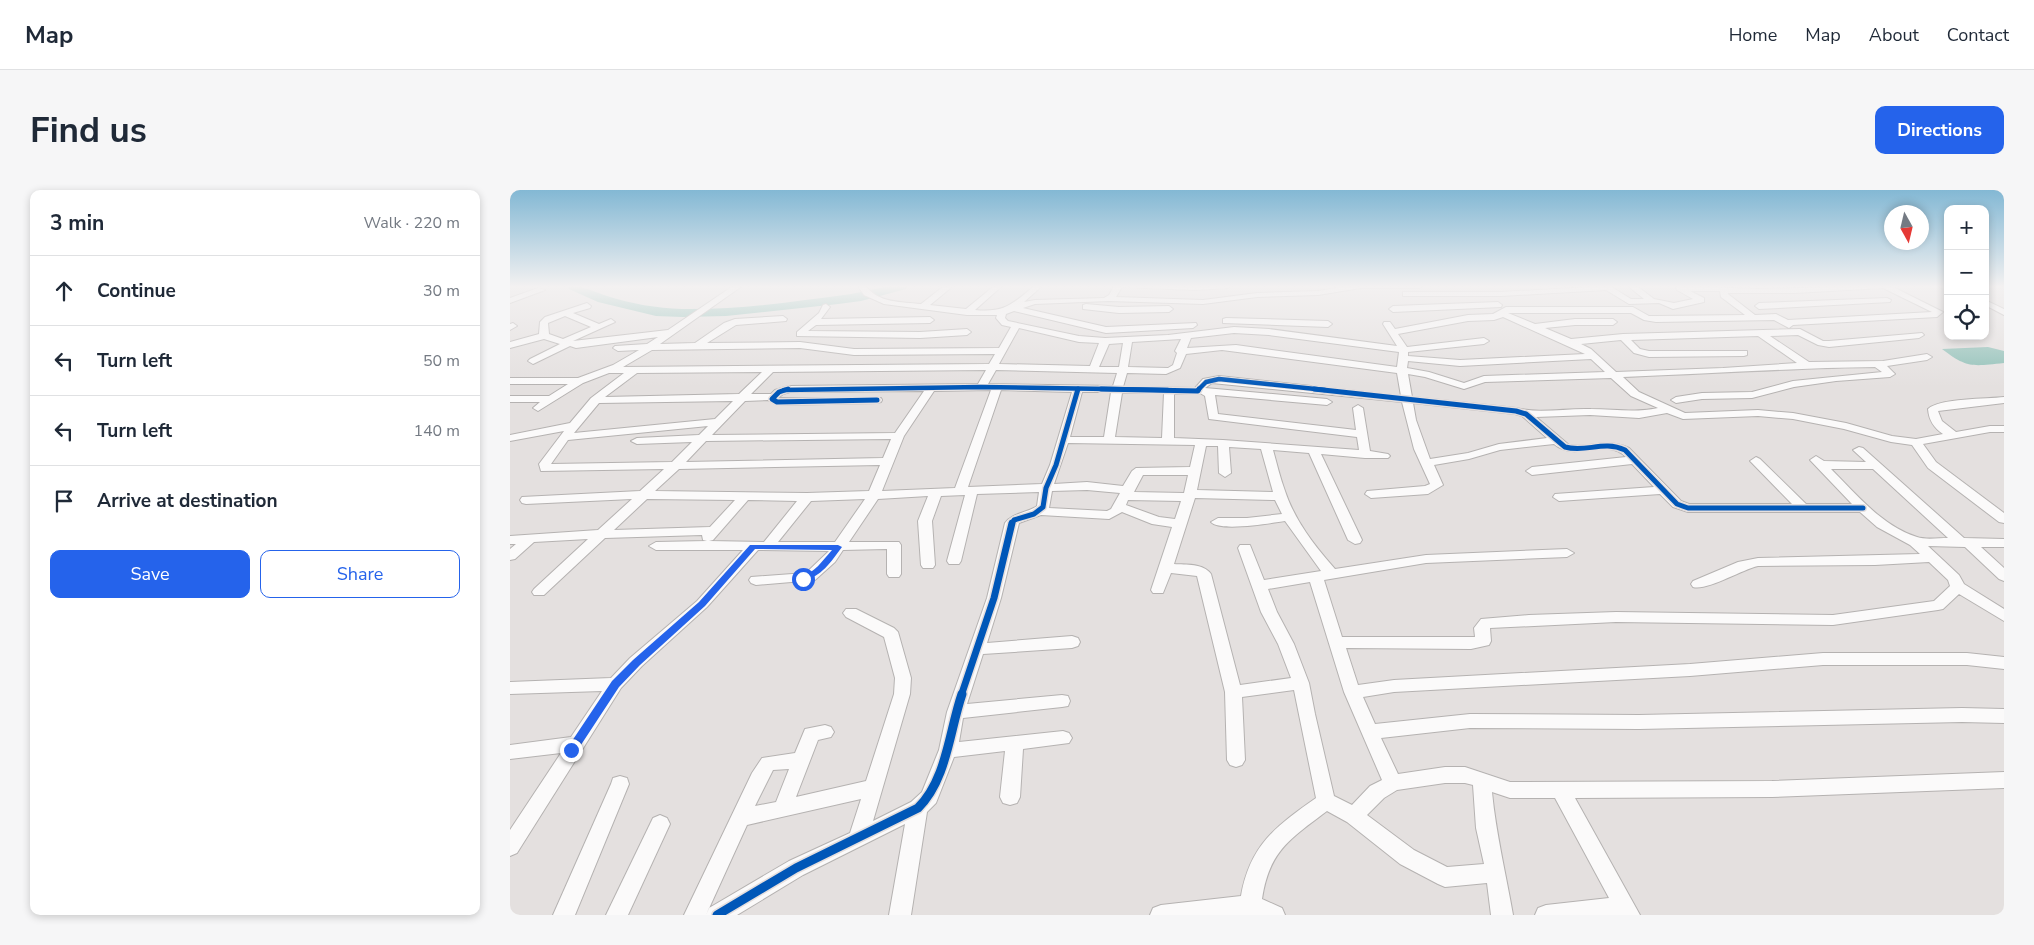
<!DOCTYPE html>
<meta charset="utf-8">
<style>
body{margin:0;font-family:"Nunito Sans",sans-serif;background:#f6f6f7;color:#1f2937}
.controls{position:absolute;right:15px;top:15px;display:grid;overflow:hidden;border-radius:10px;box-shadow:0 2px 8px #0003}
.controls button{width:45px;height:45px;display:grid;place-items:center;padding:0;border:0;border-bottom:1px solid #e0e1e3;background:#fff;color:#1f2937;font:25px sans-serif}
.compass{position:absolute;left:1374px;top:15px;width:45px;height:45px;border-radius:50%;background:#fff;box-shadow:0 2px 8px #0003;rotate:172deg}
.stop{position:absolute;width:15px;height:15px;margin:-11px;border:4px solid #2563eb;border-radius:50%;background:#fff}
.stop.end{background:#2563eb;border-color:#fff;box-shadow:0 1px 5px #0008}
.list{margin:0;padding:0;list-style:none}
h2{display:flex;justify-content:space-between;align-items:center;height:65px;margin:0;padding:0 20px;font-size:21px}
h2 small{font-size:16px;font-weight:400;color:#747a83}
.list li{display:grid;grid-template-columns:32px 1fr auto;gap:15px;align-items:center;box-sizing:border-box;height:70px;padding:0 20px;border-top:1px solid #e0e1e3}
.list b{display:block;font-size:19px;white-space:nowrap}
.list em{font-size:16px;font-style:normal;color:#747a83}
.actions{display:flex;gap:10px;padding:15px 20px}
.actions a{flex:1;padding:11px 0;border:1px solid #2563eb;border-radius:10px;text-align:center;font-size:18px;color:#2563eb}
.actions .main{background:#2563eb;color:#fff}
.icon{flex:none;width:28px;height:28px;fill:none;stroke:currentColor;stroke-width:2;stroke-linecap:round;stroke-linejoin:round}
.map{position:relative;flex:none;width:1494px;height:725px;overflow:hidden;border-radius:10px}
header{display:flex;align-items:center;gap:30px;box-sizing:border-box;height:70px;padding:0 25px;background:#fff;border-bottom:1px solid #e0e1e3}
header strong{font-size:24px}
nav{display:flex;gap:28px;margin-inline-start:auto;font-size:18px}
.intro{display:flex;align-items:center;justify-content:space-between;box-sizing:border-box;height:120px;padding:0 30px}
h1{margin:0;font-size:35px}
.button{padding:12px 22px;border-radius:10px;background:#2563eb;color:#fff;font-size:18px;font-weight:700}
main{display:flex;gap:30px;padding:0 30px}
aside{flex:1;background:#fff;border-radius:10px;box-shadow:0 2px 8px #0003}
.map>svg:first-child{display:block}
</style>
<header>
<strong>Map</strong>
<nav><a>Home</a><a>Map</a><a>About</a><a>Contact</a></nav>
</header>
<div class="intro"><h1>Find us</h1><a class="button">Directions</a></div>
<main>
<aside>
<h2>3 min<small>Walk · 220 m</small></h2>
<ul class="list">
<li><svg class="icon" aria-label="ahead" viewBox="0 0 24 24"><path d="M12 20V5M6 11l6-6 6 6"/></svg><div><b>Continue</b></div><em>30 m</em></li>
<li><svg class="icon" aria-label="left" viewBox="0 0 24 24"><path d="M17 20v-9H6M10 6l-5 5 5 5"/></svg><div><b>Turn left</b></div><em>50 m</em></li>
<li><svg class="icon" aria-label="left" viewBox="0 0 24 24"><path d="M17 20v-9H6M10 6l-5 5 5 5"/></svg><div><b>Turn left</b></div><em>140 m</em></li>
<li><svg class="icon" aria-label="arrive" viewBox="0 0 24 24"><path d="M6 21V4h12l-3 4 3 4H6"/></svg><div><b>Arrive at destination</b></div></li>
</ul>
<div class="actions"><a class="main">Save</a><a>Share</a></div>
</aside>
<div class="map">
<svg width="1494" height="725" viewBox="0 0 1494 725">
<rect width="100%" height="100%" fill="#e4e0df"/>
<path fill="#8cbeb5" d="M1478,157L1494,161V173C1463,176 1458,179 1432,159Z"/>
<g fill="none" stroke-linecap="round" stroke-linejoin="round">
<path fill="#8cbeb5" fill-rule="evenodd" d="M57,96C73,95 82,101 97,106C121,114 147,118 172,119C226,120 281,112 334,105C356,102 376,94 398,96L396,99L351,111L328,114L216,126L173,127L146,126L88,112L59,99Z"/>
<defs>
<g id="street">
<path d="M223,96H232L150,154L185,153L214,133L225,129L273,126L277,129L276,131L226,135L197,153L290,152L344,159L489,158L501,137L492,135L486,128L487,125H457L374,114L354,105L348,96H356C368,113 392,112 411,114L434,96H443L420,115L456,119L484,96H492L465,120C494,123 503,114 524,96H532L514,112L525,110L594,108L599,105L604,96H722L718,98L685,100L612,97L606,107L693,110L747,103L808,101L838,96H913L909,98H851L808,105L747,107L693,114L599,111L525,114L513,118L596,137L686,133L687,135L683,138L596,143L504,121L496,124L495,128L498,131L569,146L595,148L658,145L724,137L759,139L887,156L873,134L874,132H880L885,139L958,125L983,124L996,117H1123L1139,126H1146L1235,125L1211,107L1210,101H1180L1194,108V112L1163,119L1149,113L1119,114L1096,100L991,106H893V102H991L1100,96L1121,109H1134L1118,96H1127L1144,109L1164,113L1183,109L1167,100L1166,98L1170,96L1248,99L1381,96L1433,122L1427,127L1283,135L1279,138L1264,130L1146,132L1134,130L1121,123H998L1025,134L1065,129H1103L1107,132L1103,135H1065L1035,138L1061,149L1113,144L1290,139L1313,151H1319L1412,143L1414,145L1409,148L1319,157L1308,155L1288,145L1260,146L1299,172L1373,171L1417,164L1422,167L1417,170L1377,176L1385,184L1380,187L1326,191L1284,197L1242,208L1192,209L1166,213L1161,210L1166,207L1192,203L1242,202L1283,191L1372,182L1365,177C1281,178 1197,184 1113,187L1129,202L1175,223L1248,220L1283,223L1336,233L1382,246L1406,249L1433,244C1424,238 1419,231 1418,219C1429,208 1477,209 1494,207V213L1428,221L1432,231L1446,242L1480,236H1494V242H1480L1413,254L1426,272L1494,323V333L1489,332L1418,278L1402,255L1381,252L1334,239L1283,229L1248,226L1173,229L1157,223L1129,228L1080,225L1026,227L1059,255C1081,259 1094,247 1119,258L1171,311L1179,314H1282L1242,273L1240,271L1246,267L1250,269L1296,314H1342L1300,270L1306,266L1314,271L1356,272L1343,260L1349,257L1353,258L1454,348L1494,349V357H1471L1494,378V391L1489,389L1455,357L1418,356L1449,385L1454,394L1494,419V431L1449,404L1433,419L1428,420L1323,435L1106,432L980,438L981,451L979,455L961,459L836,458L848,495L884,490L1180,474L1313,463H1457L1494,467V479L1457,475H1313L1180,486L884,502L853,507L865,534L960,524L1129,525L1452,518L1494,519V533L1452,532L1129,539L960,538L871,548L888,584L935,577H955L1000,592L1262,591L1494,582V598L1262,607L1065,608L1130,725H1025L1028,718L1036,715L1099,708L1045,608H1000L982,602C986,644 996,684 1003,725H981L977,693L935,697L928,694L890,674L837,632L817,621C780,649 759,661 752,709L772,718L775,725H640L643,718L651,715L731,706C740,655 766,636 806,608L784,500L732,507L735,570L732,575L726,577L720,575L717,570L715,502L687,386L661,383L653,403H643L641,400L662,337L642,334L612,322L599,329L531,325L509,333L491,408L477,453L562,446L568,448L570,452L568,456L562,458L473,464L457,514L552,505L558,506L560,511L558,516L552,517L453,528L449,552L553,541L559,543L562,548L559,553L513,559L510,607L507,613L500,615L493,613L490,607L495,561L444,567L426,613L417,622L401,725H379L395,634L293,685L227,725H196L199,718L279,671L340,643L351,609L237,635L196,725H174L242,583L252,568L285,563L295,539L315,535L321,537L324,542L321,547L308,550L286,607L356,591L384,504L385,488L374,447L336,427L333,423L336,419H346L384,438L388,442L401,488L400,504L363,631L401,612L412,602L429,560L437,522L477,408L495,333C502,323 517,323 527,316L529,302L467,304L451,371L449,374H439L437,371L455,305L431,306L422,331L425,375L423,378H413L411,375L408,331L418,306L368,309L339,352H389L391,355V384L389,387H379L377,384V359L333,360L325,372L305,390L246,395L241,393L239,390L241,387L296,383L319,361L248,360L197,417L132,476L111,498L7,663L0,666V640L51,563L0,569V555L61,547L92,501L0,504V492L101,488L120,468L187,411L233,360H146L139,356L146,352L197,351L193,350L192,345L95,348L34,405H24L22,402L24,399L78,349L24,352L5,369L0,370V359L6,354H0V346L88,340L122,309L16,314L12,313L10,310L12,307L130,301L154,279L31,281L29,274L54,241L0,251V245L60,233L81,208L114,183H99L73,193L28,221L23,218L30,212H0V206H39L58,194H0V188H68L103,175L129,160L108,161L103,158L105,156L137,154L148,147L66,158L60,156L23,174L18,171L20,169L50,154L34,149L0,158V152L29,144L30,132L35,127L77,113L81,116L80,118L63,123L89,134L101,129L105,132L63,151L158,140ZM1373,98L1422,122L1278,130L1266,124L1245,125L1218,104V103H1284ZM55,126L81,137L53,149L39,144L38,133ZM993,127L1075,164L950,170L898,166V162L974,154L979,151L974,148L897,157L888,144L958,131L984,130ZM509,138L569,152L589,153L580,176L489,174ZM724,143L759,145L889,162L887,177L726,155L677,158L681,148ZM1248,146L1287,173L1213,178L1106,182L1081,159L1071,154L1111,150L1124,163L1139,167L1234,166L1237,165V161H1139L1130,159L1121,150ZM671,149L665,161L667,163L663,175L658,178L618,177L622,152ZM613,153L609,177H589L599,154ZM290,158L344,165L485,164L479,174L113,177L142,160ZM712,160L887,183L891,206L709,186L693,189L685,198L613,197L617,183L656,184L670,178L676,164ZM1081,169L1095,182L974,186L954,193L919,182L897,178L898,171L950,176ZM476,180L468,194L279,196L265,200L261,204H241L263,182ZM486,180L607,183L603,196L478,194ZM252,182L229,204L95,207L127,183ZM898,184L915,187L954,199L975,192L1101,188L1121,206L1148,218C1125,223 1104,219 1081,219C1056,218 1030,224 1006,218L902,207ZM702,193L892,212L904,259L920,294L915,296L857,301L855,304L861,308L918,304L933,295L924,275L959,269L990,260L1044,254C1067,273 1095,246 1116,267L1022,277L1016,281L1022,285L1122,274L1144,297L1045,304L1043,307L1049,311L1150,304L1163,317L1178,322H1350L1367,337L1400,355L1410,364L1248,368L1228,372L1183,391L1181,394L1183,397C1197,401 1231,380 1248,376L1365,375L1419,372L1438,390L1440,396L1424,411L1323,425L1106,422L1019,425L971,429L964,438L965,447H832L814,390L916,373L1057,367L1064,363L1057,359L916,365L825,379C804,355 785,331 775,301C770,288 767,274 763,260L799,263L838,350L845,354L850,353L852,350L811,264L855,268H878L880,266L878,264L860,261L853,218L848,215L843,218L846,240L708,224L705,205L817,215L822,212L817,209L695,198ZM481,200L445,298L372,301L394,246L424,201ZM491,200L562,202L540,275L532,294L458,297ZM414,201L385,243L202,245L235,211L258,210L267,215L367,213L371,212L372,210L371,208H268L273,204L280,202ZM572,202H601L594,247H560ZM612,203H654L652,248L605,247ZM664,204L690,203L695,206L699,229L847,247L849,260L713,250L664,248ZM223,211L205,229L64,243L89,213ZM903,213L1005,224L1012,226L1037,248L989,254L958,263L920,269L906,230ZM198,236L189,245L127,248L121,251L127,254L182,252L162,272L41,274L58,250ZM381,249L373,268L176,272L196,251ZM558,253L685,255L680,277L626,278L622,281L613,296L577,292L544,294ZM696,256H708L709,283L715,287L721,283L719,257L751,259L763,302L687,300ZM370,275L359,301L297,303L145,301L169,279ZM1321,279H1363L1438,348C1429,348 1415,350 1407,347C1372,336 1346,304 1321,279ZM633,285H678L674,303L624,302ZM577,300L610,303L601,319L597,321L539,318L542,301ZM685,308L765,310L772,324L737,328H708L701,332C710,342 761,333 775,331L811,381L754,390L740,355H730L728,358L751,422L768,454L781,488L730,495L701,384C693,373 676,375 664,374ZM137,309L225,310L200,337L104,340ZM355,309L325,352H268L301,311ZM238,310L287,311L254,352L199,351L203,350ZM618,310L671,311L665,329L649,327L616,315ZM800,392L834,502L872,590L860,596L842,615L824,606L805,524L799,493L784,454L767,422L758,399ZM279,579L266,612L245,616L263,580ZM935,593H955L963,595L966,638L974,674L937,677L904,660L857,625L874,608L887,600Z"/>
<polygon points="1430,96 1438,96 1438,99 1431,98"/>
<polygon points="28,98 35,100 0,113 0,108"/>
<polygon points="1377,108 1381,110 1380,112 1249,119 1245,116 1249,113"/>
<polygon points="1475,110 1494,119 1494,125 1475,115"/>
<polygon points="988,112 992,115 991,117 883,122 879,119 883,116"/>
<polygon points="316,114 320,117 311,129 420,127 424,130 420,133 306,135 298,141 410,142 457,139 461,142 457,145 410,148 287,146 287,142 309,123 313,115"/>
<polygon points="576,114 609,117 659,116 663,119 659,122 609,123 573,119 573,115"/>
<polygon points="716,128 818,131 822,134 818,137 713,133 713,129"/>
<polygon points="3,133 7,136 0,140 0,134"/>
<polygon points="110,586 117,588 119,594 65,725 43,725 101,594 103,588"/>
<polygon points="150,625 157,628 160,634 118,725 96,725 143,628"/>
</g>
</defs>
<use href="#street" stroke="#b5b2b1" stroke-width="2"/>
<use href="#street" fill="#fbfafa" fill-rule="evenodd"/>
<defs>
<g id="cycleway-far3">
<polyline points="274,200 471,197 658,200"/>
<polyline points="688,200 696,192 709,189 815,200"/>
</g>
<g id="cycleway-far2">
<polyline points="278,199 269,202 262,209 267,212 367,210"/>
<polyline points="591,199 688,201 689,199"/>
<path d="M804,199L1006,221L1016,224L1055,257C1076,263 1093,250 1115,260L1167,314L1178,318H1353"/>
<polyline points="502,334 504,330 524,324 533,317 536,298 546,275 568,199"/>
</g>
<polyline id="cycleway-far1" points="451,506 484,408 502,333"/>
<path id="cycleway" d="M207,725L286,678L408,618C437,589 439,542 452,504"/>
</defs>
<use href="#cycleway-far3" stroke="#e5dfde" stroke-width="6"/>
<use href="#cycleway-far2" stroke="#e5dfde" stroke-width="8"/>
<use href="#cycleway-far1" stroke="#e5dfde" stroke-width="10"/>
<use href="#cycleway" stroke="#e5dfde" stroke-width="12"/>
<use href="#cycleway-far3" stroke="#0057b8" stroke-width="4.5"/>
<use href="#cycleway-far2" stroke="#0057b8" stroke-width="5"/>
<use href="#cycleway-far1" stroke="#0057b8" stroke-width="7"/>
<use href="#cycleway" stroke="#0057b8" stroke-width="9"/>
</g>
<linearGradient id="sky" x2="0" y2="1"><stop stop-color="#83b8d4"/><stop offset="0.49" stop-color="#f3f1f1"/><stop offset="1" stop-color="#f3f1f1" stop-opacity="0"/></linearGradient>
<rect width="1494" height="197" fill="url(#sky)"/>
<path fill="#2563eb" d="M240,355H328L332,357C321,372 311,387 293,391L289,389L290,387C305,383 312,371 322,360L245,359L195,416L130,475L109,497L65,564H58L56,560L102,491L123,470L189,412Z"/>
</svg>
<div class="controls">
<button>+</button>
<button>−</button>
<button><svg class="icon" aria-label="locate" viewBox="0 0 24 24"><circle cx="12" cy="12" r="6"/><path d="M12 2v4M12 18v4M2 12h4M18 12h4"/></svg></button>
</div>
<svg class="compass" viewBox="-18 -18 36 36"><path d="M0-13l5 13h-10z" fill="#e53935"/><path d="M0 13l5-13h-10z" fill="#747a83"/></svg>
<div class="stop" style="left:293px;top:389px"></div>
<div class="stop end" style="left:61px;top:560px"></div>
</div>
</main>
